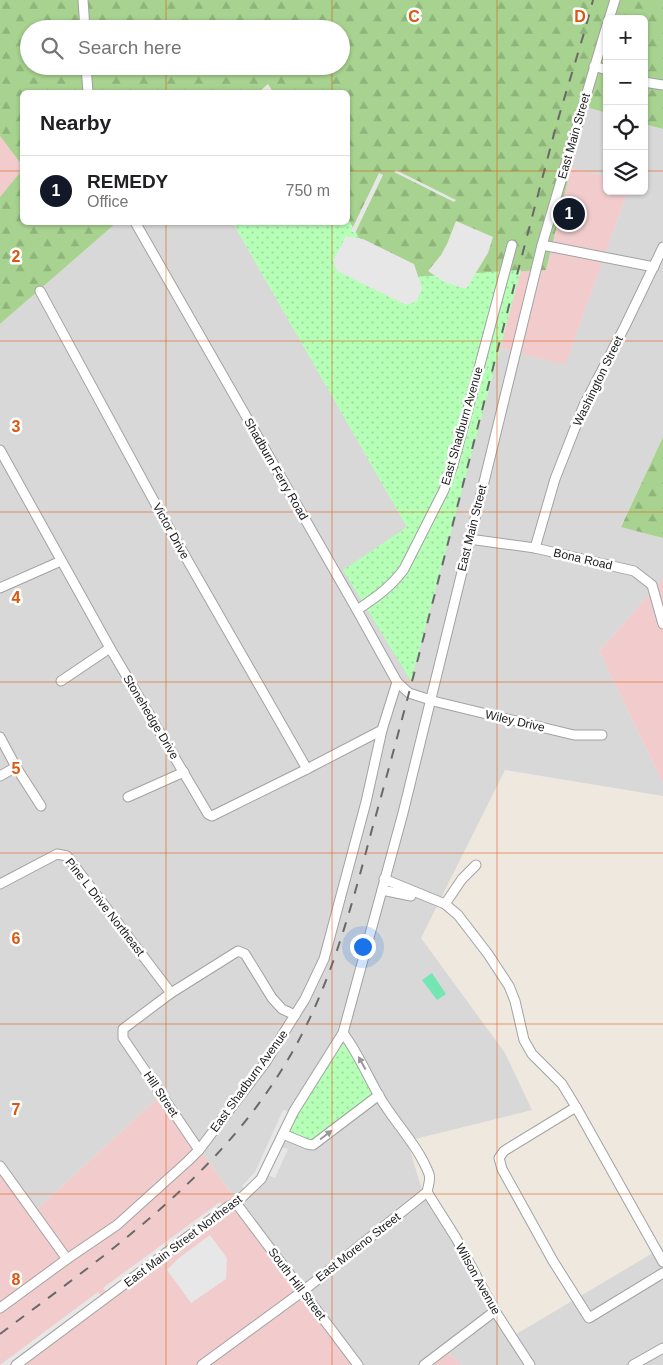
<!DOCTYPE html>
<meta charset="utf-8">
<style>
body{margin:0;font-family:Arial,sans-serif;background:#f2f2f2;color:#202124}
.controls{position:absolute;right:15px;top:15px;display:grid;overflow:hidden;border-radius:8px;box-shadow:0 1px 4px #0004}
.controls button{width:45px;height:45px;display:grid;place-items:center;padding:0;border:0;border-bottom:1px solid #e0e0e0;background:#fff;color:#202124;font:25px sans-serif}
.you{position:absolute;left:362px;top:946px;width:18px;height:18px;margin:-12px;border:4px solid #fff;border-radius:50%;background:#1a73e8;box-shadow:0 0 0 8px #1a73e833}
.badge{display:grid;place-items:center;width:32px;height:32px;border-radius:50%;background:#111827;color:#fff;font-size:16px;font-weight:700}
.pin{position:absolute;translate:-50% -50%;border:2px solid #fff;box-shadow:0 1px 5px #0006}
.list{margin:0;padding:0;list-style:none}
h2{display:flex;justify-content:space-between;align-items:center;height:65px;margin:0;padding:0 20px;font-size:21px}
h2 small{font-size:16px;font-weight:400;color:#757577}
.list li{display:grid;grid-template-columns:32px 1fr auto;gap:15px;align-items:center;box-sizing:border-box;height:70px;padding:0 20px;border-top:1px solid #e0e0e0}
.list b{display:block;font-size:19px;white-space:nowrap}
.list p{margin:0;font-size:16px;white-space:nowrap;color:#757577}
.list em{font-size:16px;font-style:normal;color:#757577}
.icon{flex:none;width:28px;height:28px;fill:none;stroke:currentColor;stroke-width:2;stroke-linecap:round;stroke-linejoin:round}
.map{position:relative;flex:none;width:663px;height:1365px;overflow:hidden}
.search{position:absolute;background:#fff;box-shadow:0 1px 4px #0004;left:20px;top:20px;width:330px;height:55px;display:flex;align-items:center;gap:12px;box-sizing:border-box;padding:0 18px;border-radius:28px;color:#757577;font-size:19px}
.panel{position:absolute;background:#fff;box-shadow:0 1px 4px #0004;left:20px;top:90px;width:330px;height:135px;border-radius:8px}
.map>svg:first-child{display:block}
</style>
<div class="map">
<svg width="663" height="1365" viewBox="0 0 663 1365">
<defs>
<pattern id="forest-firs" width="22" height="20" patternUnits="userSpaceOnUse" patternTransform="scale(1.25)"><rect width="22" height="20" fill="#a7d28f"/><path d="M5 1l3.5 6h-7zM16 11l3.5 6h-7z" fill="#8fb47b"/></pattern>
<pattern id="park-dots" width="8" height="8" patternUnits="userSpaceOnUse" patternTransform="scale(1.25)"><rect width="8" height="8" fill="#b5ffb6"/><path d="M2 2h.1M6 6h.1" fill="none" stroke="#9bda9c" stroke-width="1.8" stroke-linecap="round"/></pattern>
</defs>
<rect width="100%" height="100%" fill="#eee8df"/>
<g fill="#d9d8d8">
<polygon points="586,106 607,113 607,177 571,168"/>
<polygon points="644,124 663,129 663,437 621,526 663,538 663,579 599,651 663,783 663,796 505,770 421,938 505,1053 532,1110 407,1141 425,1199 513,1336 663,1247 663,1365 462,1365 443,1349 426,1365 358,1365 160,1096 36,1210 0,1160 0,324 116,223 233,223 407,527 410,680 500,348 565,364 628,191 644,191"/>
</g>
<g fill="#f2cccd">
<polygon points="0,136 22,165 22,170 0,197"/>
<polygon points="571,168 607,177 607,191 628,191 565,365 500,348 521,270 546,270"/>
<polygon points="663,579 663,783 599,651"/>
<polygon points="160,1096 358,1365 0,1365 0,1160 36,1210"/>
<polygon points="443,1349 462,1365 426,1365"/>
</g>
<g fill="url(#forest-firs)" fill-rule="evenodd">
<path d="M0,0H663V129L644,124V19H607V113L586,107L546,270L382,279L348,219V92H273L268,84L259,92H22V165L0,136ZM29,29H341V66H29Z"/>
<polygon points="22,170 22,222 116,223 0,324 0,197"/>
<polygon points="663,437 663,538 621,527"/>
</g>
<g fill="url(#park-dots)">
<polygon points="348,219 383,279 521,270 411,681 343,570 407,527 233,223 348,222"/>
<polygon points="344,1044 372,1089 370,1099 311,1142 292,1136 290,1131 302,1103 340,1046"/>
</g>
<polygon fill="#74e6b3" points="432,973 446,994 437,1000 422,980"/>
<g fill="#e7e7e7">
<polygon points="396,170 456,200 454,202 394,172"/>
<polygon points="379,173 383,175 355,233 351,231"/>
<polygon points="456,221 493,237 488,253 466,289 444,282 428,271 441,255 447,244"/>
<polygon points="346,236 363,239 414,264 422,288 417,301 406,305 337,271 333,261"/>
<polygon points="283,1110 288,1111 275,1145 288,1149 275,1178 262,1173 245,1191 242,1186 255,1172"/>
<polygon points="220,1202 224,1207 107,1293 103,1288"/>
<polygon points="210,1235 227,1258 226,1279 191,1303 167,1270 179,1258"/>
<polygon points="98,1292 101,1297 9,1365 0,1365"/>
</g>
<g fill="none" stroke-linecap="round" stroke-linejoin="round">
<defs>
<g id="minor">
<polyline points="83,0 85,29"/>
<polyline points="609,19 615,0"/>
<polyline points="86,66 88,92"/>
<polyline points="594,66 607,70"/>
<polyline points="644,82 663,85"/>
<polyline points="135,222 357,610 397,682 409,693 437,702 574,735 602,735"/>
<polyline points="542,245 654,267"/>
<polyline points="40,291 161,514 307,769"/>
<polyline points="0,450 110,648 208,814 212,816 307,769 382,730"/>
<polyline points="469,539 535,548 634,571 652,585 663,624"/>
<polyline points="535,548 555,479 584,405 625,326 663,247"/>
<polyline points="0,588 61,561"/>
<path d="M357,610C375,598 391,587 404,569L444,490L453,465L512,245"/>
<polyline points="61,681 110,648"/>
<polyline points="0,737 16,767 41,806"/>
<polyline points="0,776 16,767"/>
<polyline points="128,797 184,772"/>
<polyline points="384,879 445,904 458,915 488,954 509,986 515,1001 524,1040 532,1054 562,1084 576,1107 663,1262"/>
<polyline points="0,884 57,854 67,856 171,993"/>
<polyline points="382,890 411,896"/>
<polyline points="445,904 462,879 476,865"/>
<polyline points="576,1107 504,1151 499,1158 502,1169 553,1261 589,1318 663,1273"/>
<polyline points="283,1134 307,1144 313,1145 379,1095"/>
<polyline points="199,1150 123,1038 123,1029 171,993 238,951 245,954 272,998 282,1009 295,1015"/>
<polyline points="0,1166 67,1259"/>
<polyline points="427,1192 456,1238 495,1311 530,1365"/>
<polyline points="236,1203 358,1365"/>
<polyline points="0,1308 67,1259 117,1225 188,1161 199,1150 265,1063 305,999 324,959 366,802 382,730 397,682"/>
<polyline points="16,1365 229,1206 236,1203 261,1179 294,1111 343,1033 403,813 542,245 607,25"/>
<path d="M202,1365L303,1291L427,1192C428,1186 431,1180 429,1174C418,1145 394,1122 379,1096C367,1075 358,1053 343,1033"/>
<polyline points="424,1365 495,1311"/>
<polyline points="633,1365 663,1348"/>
</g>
</defs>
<use href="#minor" stroke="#a2a2a2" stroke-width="11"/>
<use href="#minor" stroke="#fff" stroke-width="9"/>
<path stroke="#696969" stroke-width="2" stroke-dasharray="10 10" stroke-linecap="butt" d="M0,1334C105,1255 215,1180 284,1066C328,995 350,913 371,833C390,765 408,697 426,628C467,470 507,311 549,153C562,101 580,51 593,0"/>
</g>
<defs><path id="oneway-solid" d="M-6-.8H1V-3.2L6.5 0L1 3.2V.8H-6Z" transform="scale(1.25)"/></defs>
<g fill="#989898">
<use href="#oneway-solid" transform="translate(362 1063) rotate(-119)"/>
<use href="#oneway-solid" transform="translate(326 1135) rotate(-37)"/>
</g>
<path fill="none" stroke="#de560d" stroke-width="1" stroke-opacity="0.55" d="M166,0V29M332,0V29M497,0V1365M166,66V92M332,66V92M0,171H22M348,171H607M644,171H663M166,222V1365M332,222V1365M0,341H663M0,512H663M0,682H663M0,853H663M0,1024H663M0,1194H663"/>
<g text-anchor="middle" stroke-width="5" stroke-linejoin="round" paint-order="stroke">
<g font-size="12" fill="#1b1b1b" stroke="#fff">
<text transform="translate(574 136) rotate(-74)" y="4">East Main Street</text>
<text transform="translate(598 381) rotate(-64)" y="4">Washington Street</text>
<text transform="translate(462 426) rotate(-74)" y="4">East Shadburn Avenue</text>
<text transform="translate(276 469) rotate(60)" y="4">Shadburn Ferry Road</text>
<text transform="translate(472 528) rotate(-76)" y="4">East Main Street</text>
<text transform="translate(171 531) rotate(61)" y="4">Victor Drive</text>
<text transform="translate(583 559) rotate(13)" y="4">Bona Road</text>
<text transform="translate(151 717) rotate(59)" y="4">Stonehedge Drive</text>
<text transform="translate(515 721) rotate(13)" y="4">Wiley Drive</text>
<text transform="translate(105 907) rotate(52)" y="4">Pine L Drive Northeast</text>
<text transform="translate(249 1081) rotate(-54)" y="4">East Shadburn Avenue</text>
<text transform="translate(161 1094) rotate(56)" y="4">Hill Street</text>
<text transform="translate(183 1241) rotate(-37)" y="4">East Main Street Northeast</text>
<text transform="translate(358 1247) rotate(-38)" y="4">East Moreno Street</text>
<text transform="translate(478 1279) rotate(61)" y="4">Wilson Avenue</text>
<text transform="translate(297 1284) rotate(53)" y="4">South Hill Street</text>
</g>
</g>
<g font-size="16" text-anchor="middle" font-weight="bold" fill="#de560d" stroke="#fff" stroke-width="5" stroke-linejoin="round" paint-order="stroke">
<text x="414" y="22">C</text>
<text x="580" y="22">D</text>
<text x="16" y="262">2</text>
<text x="16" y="432">3</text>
<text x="16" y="603">4</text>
<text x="16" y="774">5</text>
<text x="16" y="944">6</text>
<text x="16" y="1115">7</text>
<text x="16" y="1285">8</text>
</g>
</svg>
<div class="controls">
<button>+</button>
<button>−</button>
<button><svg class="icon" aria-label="locate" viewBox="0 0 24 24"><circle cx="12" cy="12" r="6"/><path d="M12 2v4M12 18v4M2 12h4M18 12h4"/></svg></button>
<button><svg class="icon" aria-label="layers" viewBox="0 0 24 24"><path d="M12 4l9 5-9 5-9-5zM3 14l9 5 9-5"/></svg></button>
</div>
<div class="you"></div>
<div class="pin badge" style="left:569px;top:214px">1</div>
<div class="search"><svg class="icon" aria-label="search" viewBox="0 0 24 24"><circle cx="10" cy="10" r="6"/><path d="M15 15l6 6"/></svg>Search here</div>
<section class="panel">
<h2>Nearby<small></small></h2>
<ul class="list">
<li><span class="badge">1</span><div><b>REMEDY</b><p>Office</p></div><em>750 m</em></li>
</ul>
</section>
</div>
